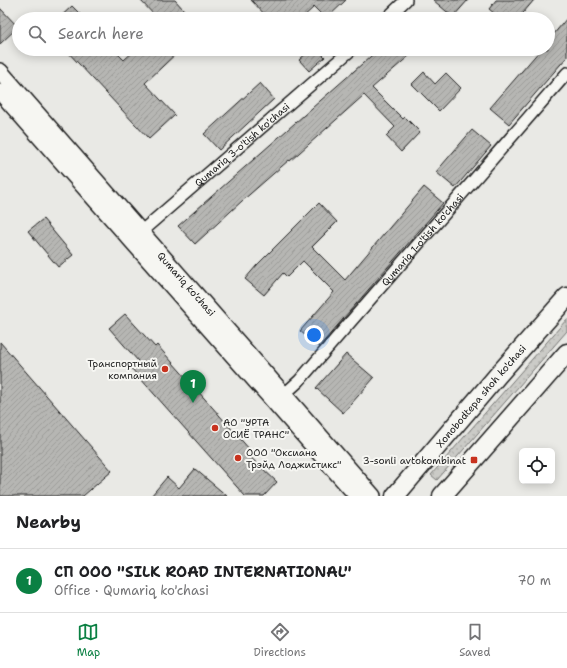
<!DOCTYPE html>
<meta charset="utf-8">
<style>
body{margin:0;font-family:"Shantell Sans",sans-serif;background:#f6f6f6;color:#202124}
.controls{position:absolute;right:12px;bottom:12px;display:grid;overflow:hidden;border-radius:6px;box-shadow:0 2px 10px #0003}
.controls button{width:36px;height:36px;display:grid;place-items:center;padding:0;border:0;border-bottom:1px solid #e0e0e0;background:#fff;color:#202124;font:20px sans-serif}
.you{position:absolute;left:314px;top:335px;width:14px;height:14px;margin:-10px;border:3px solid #fff;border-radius:50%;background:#1a73e8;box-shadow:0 0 0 6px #1a73e833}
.badge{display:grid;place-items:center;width:26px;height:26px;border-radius:50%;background:#0b8043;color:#fff;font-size:13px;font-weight:700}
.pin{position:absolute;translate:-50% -33px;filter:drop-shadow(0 1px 2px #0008)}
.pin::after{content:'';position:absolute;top:21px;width:14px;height:12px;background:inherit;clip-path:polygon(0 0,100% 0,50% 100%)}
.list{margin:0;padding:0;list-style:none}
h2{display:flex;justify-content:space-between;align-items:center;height:52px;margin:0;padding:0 16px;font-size:17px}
h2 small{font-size:13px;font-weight:400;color:#757577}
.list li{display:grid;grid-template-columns:26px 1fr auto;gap:12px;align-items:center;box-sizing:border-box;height:64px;padding:0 16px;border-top:1px solid #e0e0e0}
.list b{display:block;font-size:15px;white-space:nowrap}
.list p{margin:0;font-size:13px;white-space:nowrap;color:#757577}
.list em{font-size:13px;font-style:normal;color:#757577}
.icon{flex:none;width:22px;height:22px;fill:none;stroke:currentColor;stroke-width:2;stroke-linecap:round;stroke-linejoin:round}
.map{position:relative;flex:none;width:567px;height:496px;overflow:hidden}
.search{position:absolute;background:#fff;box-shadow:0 2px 10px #0003;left:12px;right:12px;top:12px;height:44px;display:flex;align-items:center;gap:10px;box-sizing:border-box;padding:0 14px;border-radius:22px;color:#757577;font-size:15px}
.sheet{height:116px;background:#fff}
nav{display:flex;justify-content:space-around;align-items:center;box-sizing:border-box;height:56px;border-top:1px solid #e0e0e0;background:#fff;font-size:11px;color:#757577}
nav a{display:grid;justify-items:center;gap:2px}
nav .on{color:#0b8043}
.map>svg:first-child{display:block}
</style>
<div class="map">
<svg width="567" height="496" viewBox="0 0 567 496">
<defs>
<pattern id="grass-dots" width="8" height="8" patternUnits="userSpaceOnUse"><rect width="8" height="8" fill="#cbcbc7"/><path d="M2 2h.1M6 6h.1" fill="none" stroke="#aeaeaa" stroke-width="1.8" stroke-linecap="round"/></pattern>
<pattern id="building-hatch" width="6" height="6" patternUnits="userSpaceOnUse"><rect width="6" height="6" fill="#b6b6b3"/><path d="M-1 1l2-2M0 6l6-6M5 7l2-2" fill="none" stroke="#9c9c99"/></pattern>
</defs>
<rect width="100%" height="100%" fill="#e9e9e5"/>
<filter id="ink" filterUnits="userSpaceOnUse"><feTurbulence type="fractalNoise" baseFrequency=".025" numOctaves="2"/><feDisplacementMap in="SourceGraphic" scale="8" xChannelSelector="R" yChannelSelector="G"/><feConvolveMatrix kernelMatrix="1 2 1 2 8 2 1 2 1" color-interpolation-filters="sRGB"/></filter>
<g filter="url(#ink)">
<polygon fill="url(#grass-dots)" stroke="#747472" points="567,319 567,331 437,480 431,475"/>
<g fill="url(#building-hatch)" stroke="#1c1c1c">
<polygon points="140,0 175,0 192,19 158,19"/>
<polygon points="251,0 346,0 326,19 314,7 301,19 269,19"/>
<polygon points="433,0 468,0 453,17"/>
<polygon points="496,0 534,0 518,19 501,19 489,9"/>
<polygon points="72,6 85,19 58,19"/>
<polygon points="0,8 18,27 0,44"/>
<polygon points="567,18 567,57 509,124 490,108 541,49 548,49 548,41"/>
<polygon points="65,49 113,49 124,60 136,49 181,49 145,83 175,115 149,139"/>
<polygon points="311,49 317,49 325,57 309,71 299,60"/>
<polygon points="379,49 417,49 372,88 403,119 405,117 420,132 401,152 386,136 395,127 364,95 290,161 289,160 242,201 195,244 178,226"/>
<polygon points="424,72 435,84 446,73 461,88 439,111 412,84"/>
<polygon points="260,83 274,99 219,150 204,134"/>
<polygon points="472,130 491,146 455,188 436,172"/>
<polygon points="424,187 443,203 319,347 300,331 334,292 303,261 287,277 283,273 264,295 245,279 257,265 319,203 337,222 312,247 345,280"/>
<polygon points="43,219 73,255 58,267 28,231"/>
<polygon points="125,314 155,347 157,345 251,451 247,454 277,482 264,496 245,496 131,368 138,361 109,328"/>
<polygon points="0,342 112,471 83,496 0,496"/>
<polygon points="346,354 374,378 343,413 316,388"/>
<polygon points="195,469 227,496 151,496 167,477 179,488"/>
</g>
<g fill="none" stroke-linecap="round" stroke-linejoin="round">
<defs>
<g id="minor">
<polyline points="386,19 406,0"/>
<path id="s1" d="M136,236L352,49"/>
<path id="s2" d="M278,400L299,381L567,73"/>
</g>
<g id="secondary">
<path id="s3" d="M0,71L373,496"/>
<polyline points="0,92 357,496"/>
</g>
<g id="trunk">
<path id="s4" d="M395,496L498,375L567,297"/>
<polyline points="442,496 567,353"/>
</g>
</defs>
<use href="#minor" stroke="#1c1c1c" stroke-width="14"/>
<use href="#secondary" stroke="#1c1c1c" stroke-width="18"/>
<use href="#trunk" stroke="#1c1c1c" stroke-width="21"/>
<use href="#minor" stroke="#f6f6f2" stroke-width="11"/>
<use href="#secondary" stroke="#f6f6f2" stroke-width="15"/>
<use href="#trunk" stroke="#f6f6f2" stroke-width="18"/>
</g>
</g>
<g fill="#c8321e" stroke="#f6f6f2" stroke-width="1.5">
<circle cx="165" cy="369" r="4"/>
<circle cx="215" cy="428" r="4"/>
<circle cx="238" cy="458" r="4"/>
<rect x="470" y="456" width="8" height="8" rx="2"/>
</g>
<g text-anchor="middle" stroke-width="4" stroke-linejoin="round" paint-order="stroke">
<g font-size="10" fill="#1c1c1c" stroke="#f6f6f2">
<text dy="4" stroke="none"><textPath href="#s1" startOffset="140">Qumariq 3-o'tish ko'chasi</textPath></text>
<text dy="4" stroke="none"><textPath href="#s2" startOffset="216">Qumariq 1-o'tish ko'chasi</textPath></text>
<text dy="4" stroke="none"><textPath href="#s3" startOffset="283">Qumariq ko'chasi</textPath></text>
<text dy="4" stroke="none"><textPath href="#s4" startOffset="132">Xonobodtepa shoh ko'chasi</textPath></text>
</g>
<g font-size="10" fill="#1c1c1c" stroke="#f6f6f2" text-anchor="end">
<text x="157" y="367">Транспортный<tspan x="157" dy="12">компания</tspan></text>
<text x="223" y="426" text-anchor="start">АО "УРТА<tspan x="223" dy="12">ОСИЁ ТРАНС"</tspan></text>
<text x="246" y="456" text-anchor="start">ООО "Оксиана<tspan x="246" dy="12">Трэйд Лоджистикс"</tspan></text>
<text x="466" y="464">3-sonli avtokombinat</text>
</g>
</g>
</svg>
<div class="controls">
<button><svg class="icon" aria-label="locate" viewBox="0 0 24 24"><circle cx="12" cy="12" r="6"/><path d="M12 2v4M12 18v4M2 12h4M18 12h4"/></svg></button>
</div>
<div class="you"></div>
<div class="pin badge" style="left:193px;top:403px">1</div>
<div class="search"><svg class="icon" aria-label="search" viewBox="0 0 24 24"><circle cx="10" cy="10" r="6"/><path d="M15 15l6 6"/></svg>Search here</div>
</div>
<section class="sheet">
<h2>Nearby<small></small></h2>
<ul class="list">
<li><span class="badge">1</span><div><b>СП ООО &quot;SILK ROAD INTERNATIONAL&quot;</b><p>Office · Qumariq ko'chasi</p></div><em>70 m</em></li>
</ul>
</section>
<nav>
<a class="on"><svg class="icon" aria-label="map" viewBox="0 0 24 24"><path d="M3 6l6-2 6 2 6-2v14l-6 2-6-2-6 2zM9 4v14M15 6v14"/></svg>Map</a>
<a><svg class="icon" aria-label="directions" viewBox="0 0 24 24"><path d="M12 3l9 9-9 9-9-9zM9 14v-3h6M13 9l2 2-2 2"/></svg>Directions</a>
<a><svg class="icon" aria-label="saved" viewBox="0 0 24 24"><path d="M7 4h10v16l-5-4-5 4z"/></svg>Saved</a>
</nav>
